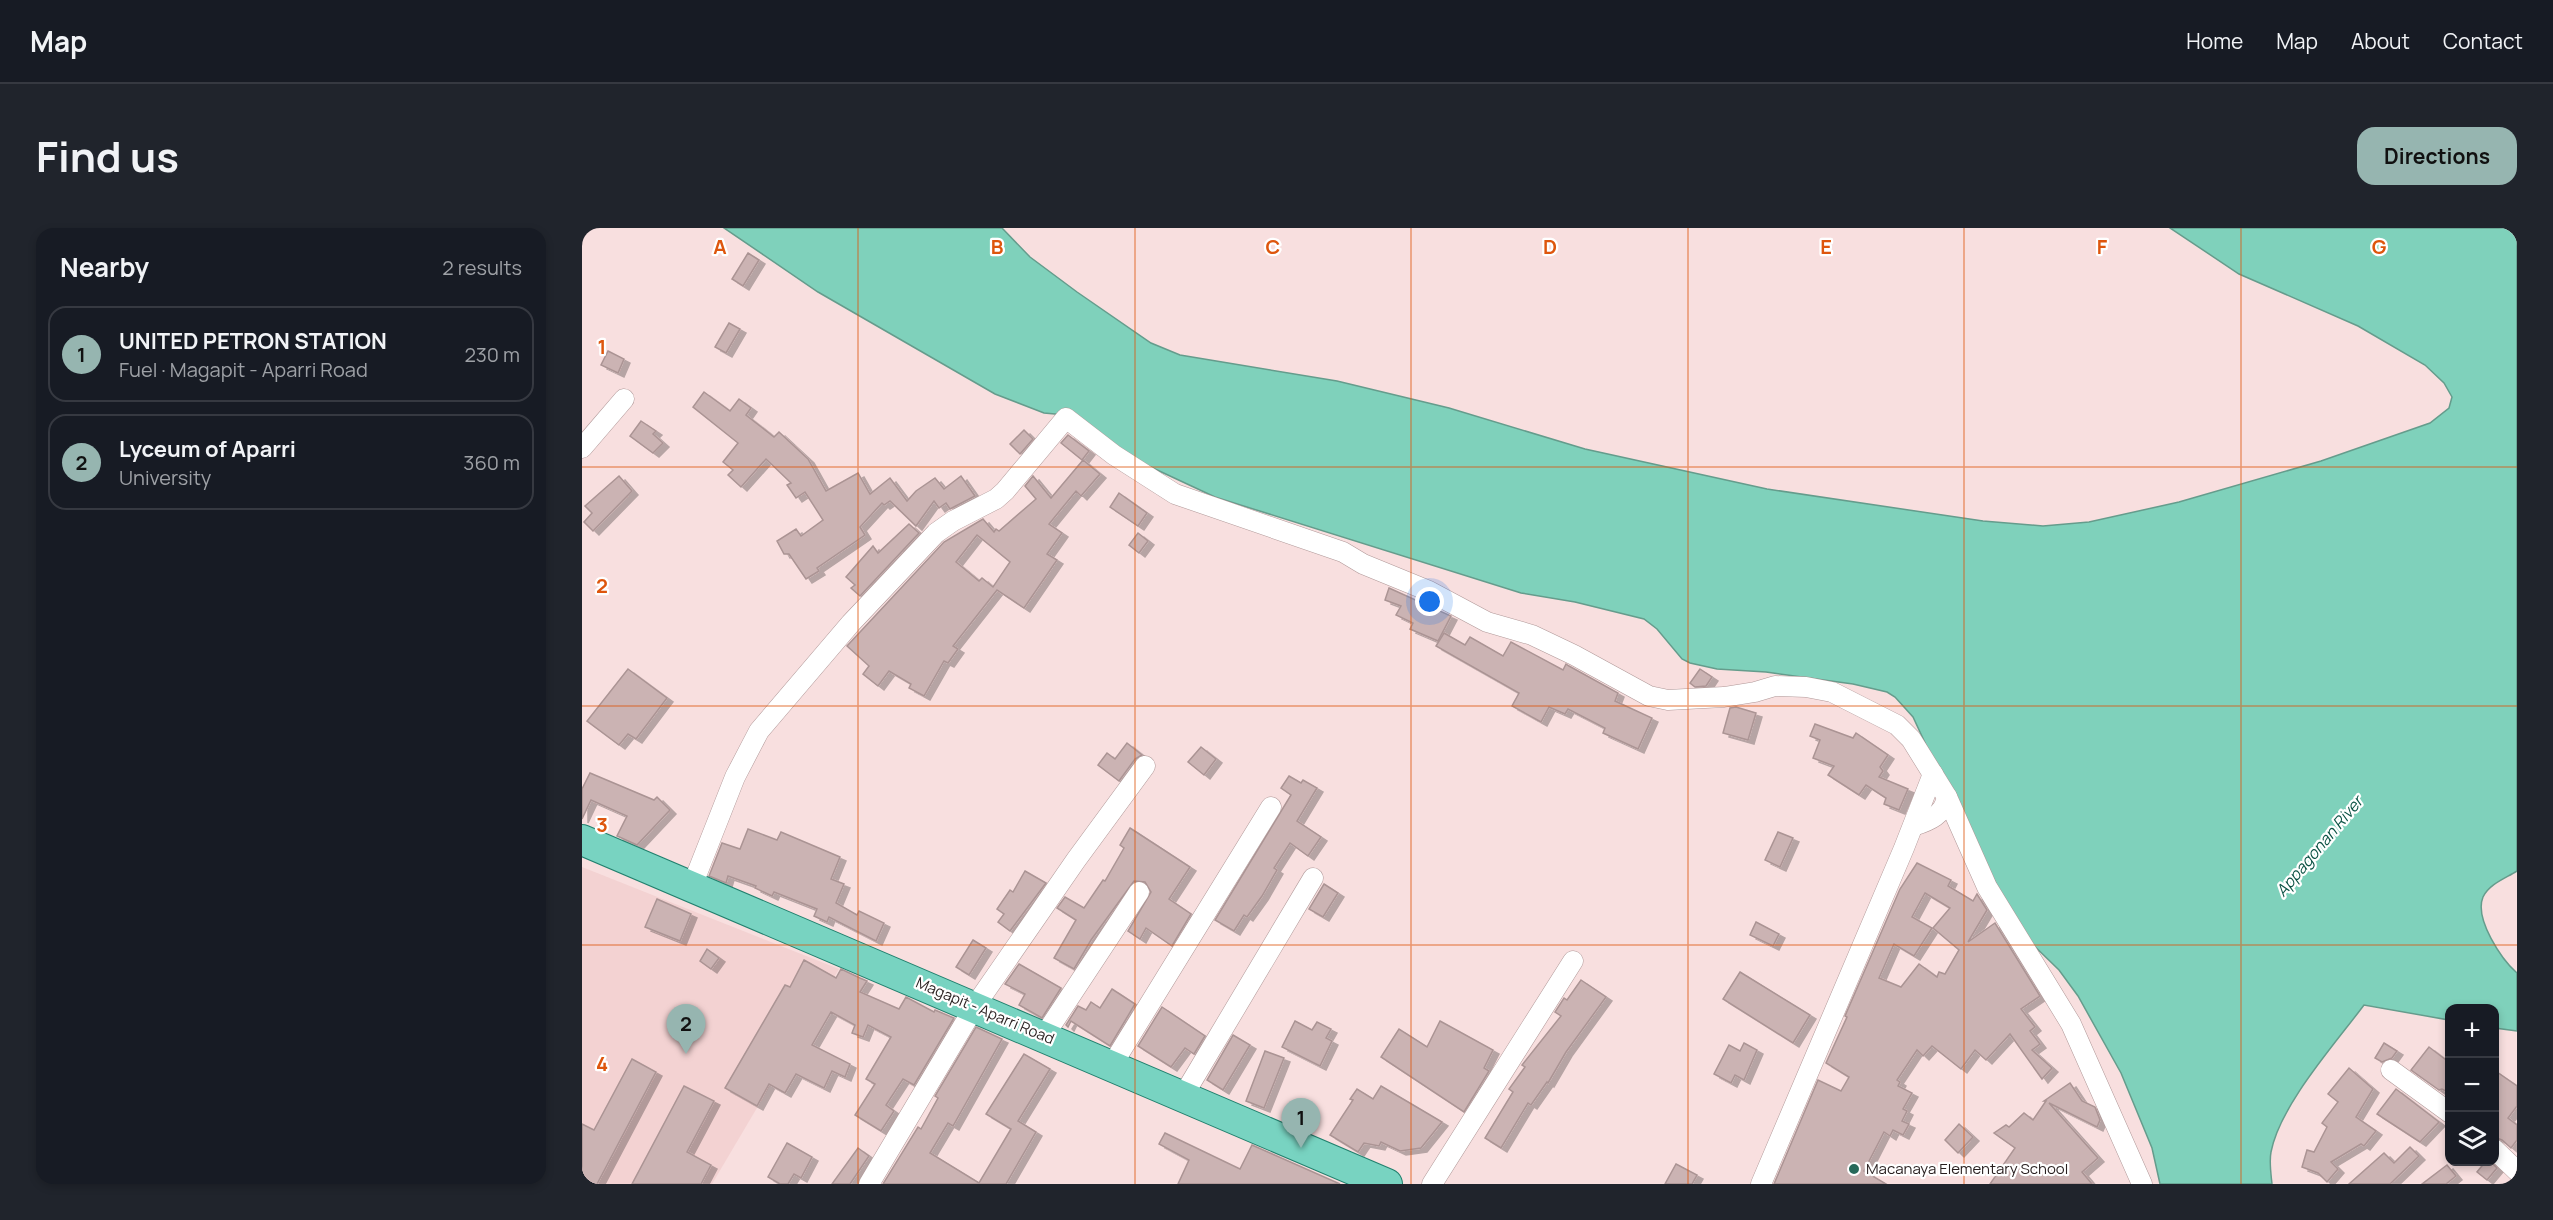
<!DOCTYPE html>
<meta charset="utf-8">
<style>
body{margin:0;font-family:Manrope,sans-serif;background:#20242c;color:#f1f3f6}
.controls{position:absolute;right:18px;bottom:18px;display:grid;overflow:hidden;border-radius:12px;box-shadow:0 3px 9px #0003}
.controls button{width:54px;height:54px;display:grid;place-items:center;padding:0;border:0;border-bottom:2px solid #363941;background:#171b24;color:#f1f3f6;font:30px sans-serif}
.you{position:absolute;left:848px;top:374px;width:21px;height:21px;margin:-15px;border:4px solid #fff;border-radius:50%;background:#1a73e8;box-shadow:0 0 0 9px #1a73e833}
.badge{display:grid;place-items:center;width:39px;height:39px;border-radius:50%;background:#96b5b0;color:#111;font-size:20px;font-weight:700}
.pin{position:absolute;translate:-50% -50px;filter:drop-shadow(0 2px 3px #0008)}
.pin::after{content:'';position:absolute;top:32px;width:21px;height:18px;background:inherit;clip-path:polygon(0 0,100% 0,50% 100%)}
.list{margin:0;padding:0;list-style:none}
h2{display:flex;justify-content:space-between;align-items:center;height:78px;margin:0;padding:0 24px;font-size:26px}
h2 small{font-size:20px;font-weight:400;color:#9ea1a6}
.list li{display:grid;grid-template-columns:39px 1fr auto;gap:18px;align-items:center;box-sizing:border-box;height:96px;margin:0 12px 12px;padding:0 12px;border:2px solid #363941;border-radius:18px}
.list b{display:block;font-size:22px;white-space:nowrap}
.list p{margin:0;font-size:20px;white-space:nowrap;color:#9ea1a6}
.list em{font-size:20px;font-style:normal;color:#9ea1a6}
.icon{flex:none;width:33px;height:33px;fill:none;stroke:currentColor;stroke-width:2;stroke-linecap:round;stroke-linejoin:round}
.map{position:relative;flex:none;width:1935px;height:956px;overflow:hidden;border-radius:18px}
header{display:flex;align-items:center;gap:36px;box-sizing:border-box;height:84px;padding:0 30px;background:#171b24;border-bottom:2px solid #363941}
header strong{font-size:28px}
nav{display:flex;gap:33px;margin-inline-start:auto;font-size:21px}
.intro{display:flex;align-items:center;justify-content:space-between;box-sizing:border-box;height:144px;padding:0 36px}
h1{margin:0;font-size:42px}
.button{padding:15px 27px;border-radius:18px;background:#96b5b0;color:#111;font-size:21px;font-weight:700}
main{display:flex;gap:36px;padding:0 36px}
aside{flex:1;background:#171b24;border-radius:18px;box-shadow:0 3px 9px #0003}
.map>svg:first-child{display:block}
</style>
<header>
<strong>Map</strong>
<nav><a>Home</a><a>Map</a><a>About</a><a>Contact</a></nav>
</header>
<div class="intro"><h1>Find us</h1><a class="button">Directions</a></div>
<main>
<aside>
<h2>Nearby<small>2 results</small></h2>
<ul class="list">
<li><span class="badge">1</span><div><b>UNITED PETRON STATION</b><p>Fuel · Magapit - Aparri Road</p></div><em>230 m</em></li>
<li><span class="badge">2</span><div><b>Lyceum of Aparri</b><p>University</p></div><em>360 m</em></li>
</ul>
</aside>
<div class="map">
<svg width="1935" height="956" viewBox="0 0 1935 956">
<defs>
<filter id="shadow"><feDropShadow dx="6" dy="4" stdDeviation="0" flood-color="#0004"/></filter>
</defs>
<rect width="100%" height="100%" fill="#f8dfdf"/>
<polygon fill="#f3d2d2" points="0,639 257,741 130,956 0,956"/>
<path fill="#7fd1bb" stroke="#659c8c" stroke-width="1.5" d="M142,0H420L448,29L495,64L569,115L598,127L755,153L867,180L1003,221L1185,261L1401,293L1461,298L1507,294L1597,274L1739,233L1848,195L1867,180L1870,169L1862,155L1843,137L1776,98L1657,46L1588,0H1935V643C1924,650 1907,656 1901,669C1892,691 1920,732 1935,745V803L1913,800L1912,780H1868L1867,792L1782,777C1753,816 1698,877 1689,924C1687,934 1689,946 1690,956H1578L1570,920L1539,845L1496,768L1477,742L1440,706L1357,545L1331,489L1313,469L1305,464L1271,456L1184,444L1135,441L1108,435L1100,431L1075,401L1062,391L993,374L939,365L633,269L558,234L484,187L462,185L413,166L236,64Z"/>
<g fill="#cbb3b3" stroke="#ab9494" stroke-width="1.5" fill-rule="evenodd" filter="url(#shadow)">
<polygon points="166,25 177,32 161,58 150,51"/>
<polygon points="147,95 158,101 144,125 133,119"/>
<polygon points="26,123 42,131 36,145 19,137"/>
<polygon points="122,164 148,183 157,171 169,180 164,187 192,209 197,204 226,231 244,263 276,245 288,266 308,250 325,273 334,263 353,250 362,261 379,248 393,268 368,281 364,275 357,280 352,273 334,298 308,273 302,277 300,275 278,299 283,307 235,340 237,343 224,351 207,326 202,326 195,313 214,301 219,308 241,292 223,264 214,270 205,257 209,255 184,231 159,259 146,247 151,242 141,234 156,215 111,179"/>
<polygon points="59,193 74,203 71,206 81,215 71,225 48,208"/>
<polygon points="442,202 451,211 438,226 428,216"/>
<polygon points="486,207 507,223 500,232 479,215"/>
<path d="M501,232L518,246L499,268L494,263L467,296L480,305L465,326L475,332L442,380L415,362L371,418L376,421L366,435L362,433L342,468L327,460L329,456L307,443L296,458L281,446L287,438L265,418L362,314L401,291L412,304L414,301L417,303L454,271L443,258L451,248L469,270ZM395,307L428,334L411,359L400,350L397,353L374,334Z"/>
<polygon points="37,248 50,263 11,303 2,294 10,285 3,278"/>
<polygon points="537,265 565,285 556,298 528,279"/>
<polygon points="327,296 337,305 278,368 269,360 273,357 264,349 291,318 296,325"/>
<polygon points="556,305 566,313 557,325 547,317"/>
<polygon points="807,360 869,388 856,413 828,401 831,395 814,387 819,378 803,372"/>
<polygon points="862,405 883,417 888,409 921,428 929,414 981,442 984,436 987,438 1036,465 1033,473 1070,490 1056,521 1021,505 1023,500 986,481 983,486 967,479 959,494 930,478 937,465 854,418"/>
<polygon points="46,441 85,470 54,511 46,506 37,517 5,493"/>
<polygon points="1118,441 1130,449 1124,458 1113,459 1108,455"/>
<polygon points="1154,479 1174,485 1166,512 1141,505 1148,480"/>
<polygon points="1233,496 1271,510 1274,505 1306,527 1298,539 1301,543 1297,549 1326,561 1317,582 1302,576 1304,570 1284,557 1277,567 1246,547 1252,538 1231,530 1238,512 1228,508"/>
<polygon points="545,515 560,527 553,531 537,553 516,537 525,525 533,531"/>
<polygon points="619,519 634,531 622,547 606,534"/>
<polygon points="8,545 72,572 75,569 88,582 55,617 35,608 45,588 9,572 0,591 0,561"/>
<polygon points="707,548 719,555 721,552 735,560 715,593 739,609 726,628 708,615 692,640 695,642 680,668 665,689 662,687 652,703 633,692 709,567 699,560"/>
<polygon points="548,600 608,639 587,671 609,686 590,718 564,700 558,711 546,703 569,664 563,654 552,653 509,712 492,741 472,730 494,692 475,680 483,669 502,680 521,652 523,653 542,620 538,617"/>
<polygon points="166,601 195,612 199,604 258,629 249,651 262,656 254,675 275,687 277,683 302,695 294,713 247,689 245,694 232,688 235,681 192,664 190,668 173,660 174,658 146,648 144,655 127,648 140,615 158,621"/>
<polygon points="1196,604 1211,610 1198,639 1183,632"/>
<path d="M1335,635L1369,652L1366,658L1391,673L1395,666L1405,682L1386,714L1413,695L1458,768L1439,781L1453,799L1448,803L1458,816L1450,822L1470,840L1460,851L1428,806L1404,832L1393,822L1379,841L1350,818L1341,828L1335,822L1315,852L1318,854L1316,858L1330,865L1321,881L1325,883L1320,893L1327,896L1321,907L1311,902L1308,908L1302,904L1282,943L1304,956H1192L1236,852L1259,863L1267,849L1244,835L1265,789L1263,788L1318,661ZM1343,665L1368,680L1351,700L1377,722L1363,746L1357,744L1355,749L1337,736L1319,759L1297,750L1312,716L1332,728L1350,700L1330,689Z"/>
<polygon points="443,643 464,655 428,703 416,694 422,686 415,681 428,662 431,664"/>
<polygon points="742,656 756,665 741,689 727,681"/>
<polygon points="75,671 109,686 98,713 63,699"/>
<polygon points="1174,694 1197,706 1191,718 1168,707"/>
<polygon points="391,712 404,720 387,747 374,739"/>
<polygon points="125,721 137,730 129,741 118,733"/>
<polygon points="222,732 254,750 259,741 278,750 285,753 278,764 317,781 324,769 352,784 353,782 372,790 332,857 321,851 304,877 312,883 299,903 273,887 293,856 284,851 309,809 286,797 281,809 270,805 273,797 249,784 230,817 268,836 263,849 250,843 242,860 214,846 203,865 187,856 175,878 143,860 203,757 208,759"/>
<polygon points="437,736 479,760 460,790 437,777 443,766 423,756"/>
<polygon points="1158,744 1228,787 1211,815 1141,771"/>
<polygon points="999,752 1024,769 984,824 966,855 965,854 949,877 946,875 919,920 903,910 931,864 927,861 943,839 940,837 979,788 973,784 982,770 985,772"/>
<polygon points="530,761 553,776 528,818 489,793 486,799 484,797 496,778 504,782 509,774 518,780"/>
<polygon points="580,779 623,808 612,826 603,820 589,839 556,818"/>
<polygon points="713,793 730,802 735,794 749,801 744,810 750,813 738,838 700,819"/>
<polygon points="858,793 911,822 902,840 907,843 882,884 799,829 817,801 845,819"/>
<polygon points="394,799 420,811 371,898 366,895 348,925 397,955 429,901 404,886 442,826 468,841 436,893 454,904 424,956 301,956 336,899 339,901 356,870 353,868"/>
<polygon points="651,807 668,817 641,862 625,852"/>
<polygon points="1162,815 1175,822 1162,852 1153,847 1149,855 1132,846 1147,817 1158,823"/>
<polygon points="1802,815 1815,823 1810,830 1800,834 1793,830"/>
<polygon points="1847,819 1868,835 1868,865 1860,861 1857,862 1829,842"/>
<polygon points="683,823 702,830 682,880 664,873"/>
<polygon points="50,831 74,844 15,956 0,956 0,896 12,902"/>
<polygon points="1767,840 1791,861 1774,889 1794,903 1782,918 1779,916 1749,934 1756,941 1745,954 1736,945 1720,939 1725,922 1732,924 1745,899 1740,895 1756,874 1746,866"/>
<polygon points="1912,842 1935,858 1935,878 1926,890 1935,897 1935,912 1929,920 1920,912 1912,909"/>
<polygon points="1488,855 1500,873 1513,879 1518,892 1515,899 1467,875 1516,930 1500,944 1510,956 1408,956 1433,920 1412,905 1424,897 1427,899 1442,885 1451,892 1464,873 1462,873"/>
<polygon points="102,858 132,873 105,924 129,937 119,956 50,956"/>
<polygon points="799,858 860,894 839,920 818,923 799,914 797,918 782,915 776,924 748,907 771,872 768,871 775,861 791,871"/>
<polygon points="1814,861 1857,894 1838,914 1795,886"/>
<polygon points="1377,896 1391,909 1376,925 1363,912"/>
<polygon points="583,905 658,941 670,917 758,956 596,956 607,932 577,916"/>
<polygon points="205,915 230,929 219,950 212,946 206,956 198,956 186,949"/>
<polygon points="1828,919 1837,928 1808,956 1767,956 1802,925 1812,935"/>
<polygon points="276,920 287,928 268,956 250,956"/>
<polygon points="1904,933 1908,933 1915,940 1905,952 1895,944"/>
<polygon points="1094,936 1115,947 1110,956 1083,956"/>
<polygon points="1865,937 1874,948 1864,956 1840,956"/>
</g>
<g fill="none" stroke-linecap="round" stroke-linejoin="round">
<defs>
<g id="street">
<polyline points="0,220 42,171"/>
<path d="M1331,598C1347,593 1362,587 1365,569"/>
<polyline points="110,658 153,549 177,503 269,395 354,305 371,293 414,271 423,263 484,190 532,227 593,266 761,324 781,336 847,363 905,394 950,407 992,427 1067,468 1086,472 1104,471 1142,469 1173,464 1193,458 1224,459 1250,464 1315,497 1329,511 1365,569 1405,659 1489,796 1560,956"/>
<polyline points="462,808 557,664"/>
<polyline points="530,837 689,579"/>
<polyline points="1809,842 1868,885"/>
<polyline points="601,868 731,650"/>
<polyline points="1912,921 1935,943"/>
<polyline points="287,956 393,778 494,632 563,538"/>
<polyline points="850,956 991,733"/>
<polyline points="1179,956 1322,620 1351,546"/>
</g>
<polyline id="primary" points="0,612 805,956"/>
</defs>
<use href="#street" stroke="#b09898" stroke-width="21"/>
<use href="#primary" stroke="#22806e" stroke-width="32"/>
<use href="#street" stroke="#fff" stroke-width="20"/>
<use href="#primary" stroke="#78d3c1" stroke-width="30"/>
</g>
<path fill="none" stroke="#de560d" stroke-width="1.5" stroke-opacity="0.55" d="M276,0V956M553,0V956M829,0V956M1106,0V956M1382,0V956M1659,0V956M0,239H1935M0,478H1935M0,717H1935"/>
<circle fill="#27695a" stroke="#fff" stroke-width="2" cx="1272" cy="941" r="6"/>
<g text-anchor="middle" stroke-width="4.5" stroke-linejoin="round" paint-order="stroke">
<g font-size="15" fill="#281f1f" stroke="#fff">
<text transform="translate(403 783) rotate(23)" y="5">Magapit - Aparri Road</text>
</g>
<g font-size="15" fill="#281f1f" stroke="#fff" text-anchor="start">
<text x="1284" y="946">Macanaya Elementary School</text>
</g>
<g font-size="16" font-style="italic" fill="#0b5244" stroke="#fff">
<text transform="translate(1737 618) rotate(-50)" y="6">Appagonan River</text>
</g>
</g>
<g font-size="20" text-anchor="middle" font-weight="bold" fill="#de560d" stroke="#fff" stroke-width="4.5" stroke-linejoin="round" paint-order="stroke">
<text x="138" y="26">A</text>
<text x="415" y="26">B</text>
<text x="691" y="26">C</text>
<text x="968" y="26">D</text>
<text x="1244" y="26">E</text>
<text x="1520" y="26">F</text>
<text x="1797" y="26">G</text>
<text x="20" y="126">1</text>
<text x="20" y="365">2</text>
<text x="20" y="604">3</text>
<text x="20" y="843">4</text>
</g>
</svg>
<div class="controls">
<button>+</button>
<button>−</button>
<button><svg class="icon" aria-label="layers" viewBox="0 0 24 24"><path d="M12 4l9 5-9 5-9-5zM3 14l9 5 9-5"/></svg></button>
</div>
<div class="you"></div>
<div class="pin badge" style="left:719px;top:920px">1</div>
<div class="pin badge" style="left:104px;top:826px">2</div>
</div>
</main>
